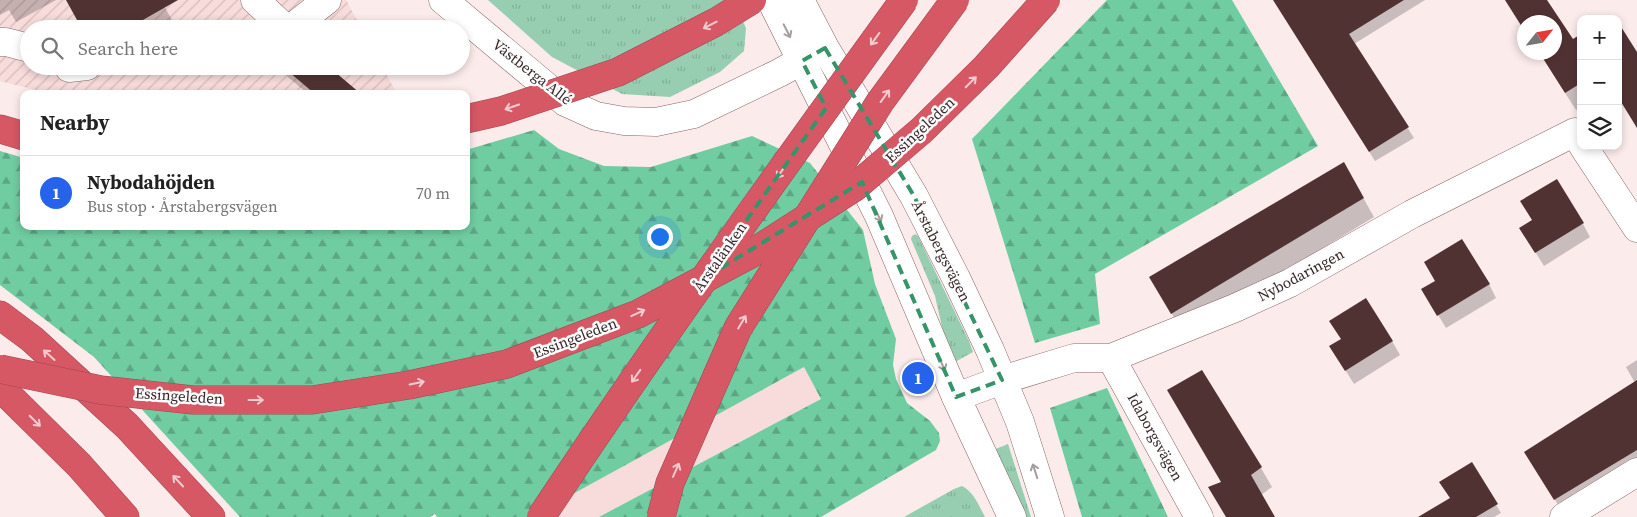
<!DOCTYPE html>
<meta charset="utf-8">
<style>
body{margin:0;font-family:"Source Serif 4",serif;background:#f6f6f6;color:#222}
.controls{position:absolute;right:15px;top:15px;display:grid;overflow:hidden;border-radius:10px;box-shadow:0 2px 8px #0003}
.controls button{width:45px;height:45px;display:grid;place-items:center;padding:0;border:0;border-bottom:1px solid #e0e0e0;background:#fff;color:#222;font:25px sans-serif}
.compass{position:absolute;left:1517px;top:15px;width:45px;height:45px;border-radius:50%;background:#fff;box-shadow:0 2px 8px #0003;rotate:59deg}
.you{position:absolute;left:659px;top:236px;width:18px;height:18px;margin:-12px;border:4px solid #fff;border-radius:50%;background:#1a73e8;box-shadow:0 0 0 8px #1a73e833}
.badge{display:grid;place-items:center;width:32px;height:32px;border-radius:50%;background:#2563eb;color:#fff;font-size:16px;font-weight:700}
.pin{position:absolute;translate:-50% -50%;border:2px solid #fff;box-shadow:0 1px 5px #0006}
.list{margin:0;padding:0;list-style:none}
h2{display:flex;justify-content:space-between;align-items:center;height:65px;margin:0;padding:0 20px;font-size:21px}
h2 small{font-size:16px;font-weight:400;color:#767676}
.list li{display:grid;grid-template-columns:32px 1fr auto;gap:15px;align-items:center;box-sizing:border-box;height:75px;padding:0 20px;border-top:1px solid #e0e0e0}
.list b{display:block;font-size:19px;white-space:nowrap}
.list p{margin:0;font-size:16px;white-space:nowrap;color:#767676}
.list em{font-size:16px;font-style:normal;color:#767676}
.icon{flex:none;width:28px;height:28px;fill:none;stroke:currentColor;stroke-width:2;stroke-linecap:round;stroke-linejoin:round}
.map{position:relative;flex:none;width:1637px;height:517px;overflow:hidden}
.search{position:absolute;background:#fff;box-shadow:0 2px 8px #0003;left:20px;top:20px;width:450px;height:55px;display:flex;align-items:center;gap:12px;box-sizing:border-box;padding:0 18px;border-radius:28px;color:#767676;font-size:19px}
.panel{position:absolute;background:#fff;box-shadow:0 2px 8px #0003;left:20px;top:90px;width:450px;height:140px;border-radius:10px}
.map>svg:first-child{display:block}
</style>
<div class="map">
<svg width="1637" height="517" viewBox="0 0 1637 517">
<defs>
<pattern id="industrial-furrows" width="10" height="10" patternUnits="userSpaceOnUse" patternTransform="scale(1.25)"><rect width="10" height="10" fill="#f8dbdb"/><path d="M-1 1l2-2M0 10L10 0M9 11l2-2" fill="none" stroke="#d5bcbc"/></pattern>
<pattern id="grass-tufts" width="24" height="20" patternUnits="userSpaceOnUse" patternTransform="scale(1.25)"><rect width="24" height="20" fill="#97ceb2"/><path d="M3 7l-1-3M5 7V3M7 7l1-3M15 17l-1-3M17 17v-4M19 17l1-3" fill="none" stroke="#83b199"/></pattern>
<pattern id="forest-firs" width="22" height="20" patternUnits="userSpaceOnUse" patternTransform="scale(1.25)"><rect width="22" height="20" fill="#70cda1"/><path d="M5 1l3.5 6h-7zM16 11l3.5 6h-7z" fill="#5da683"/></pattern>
</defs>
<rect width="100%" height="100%" fill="#fbebeb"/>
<polygon fill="#f8dbdb" points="804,367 821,399 599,517 531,517"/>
<polygon fill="url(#industrial-furrows)" points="0,0 346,0 362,29 29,29 29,66 382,66 397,94 52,94 0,81"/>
<g fill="url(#grass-tufts)">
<polygon points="488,0 733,0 746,28 744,51 720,72 670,97 622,94 552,57"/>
<polygon points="915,234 918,236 969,341 973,352 955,362 944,336 935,296 911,239 912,236"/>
<polygon points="1008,444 1031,517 1022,517 993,450"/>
<path d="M962,486C974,492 979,506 985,517H904L954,489Z"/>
</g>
<g fill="url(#forest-firs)">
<polygon points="1107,0 1232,0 1318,146 1095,274 1100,324 1035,343 972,139"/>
<polygon points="534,130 559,149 604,166 651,167 752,136 810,163 863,230 875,284 896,339 893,365 896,379 907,403 930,421 939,433 940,441 936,450 821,517 599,517 821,399 804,367 531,517 437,517 435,514 430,517 240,517 94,357 0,285 0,151 24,158 24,226 466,226 466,150"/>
<polygon points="1107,388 1168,517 1082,517 1050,408"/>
</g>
<g fill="#0003">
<polygon points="0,0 56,0 16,22 9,10 0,15"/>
<polygon points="67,0 174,0 164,6 177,29 83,29"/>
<polygon points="1274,0 1425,0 1354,44 1414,138 1375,161"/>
<polygon points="1505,0 1546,0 1572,41 1581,35 1581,107 1576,110 1539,52 1554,52 1554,22 1524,22 1524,30"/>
<polygon points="1612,15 1614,19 1606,19"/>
<polygon points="105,66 115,66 107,70"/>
<polygon points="282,66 326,66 353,94 308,94 288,77"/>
<polygon points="1344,164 1374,217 1183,332 1150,278"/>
<polygon points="1583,224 1590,237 1544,266 1529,242"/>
<polygon points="1436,282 1489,284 1496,298 1446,328 1431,303"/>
<polygon points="1342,340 1392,341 1400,355 1354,384 1339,360"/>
<polygon points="1637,360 1637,460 1560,508 1530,460 1635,383 1626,367"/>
<polygon points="1471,464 1501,513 1494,517 1420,517 1451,499"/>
<polygon points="1261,468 1272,487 1261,495 1273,517 1227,517 1210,488"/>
</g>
<g fill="#513233">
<polygon points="66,0 178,0 127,29 82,29"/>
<polygon points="1273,0 1404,0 1349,34 1409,127 1369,152"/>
<polygon points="1505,0 1547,0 1573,39 1581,34 1581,83 1565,93 1539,52 1554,52 1554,22 1524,22 1524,30"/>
<polygon points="1618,22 1637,52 1637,128 1618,97"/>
<polygon points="282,66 328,66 361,94 315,94"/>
<polygon points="1344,162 1364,198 1171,314 1149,277"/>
<polygon points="1557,179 1584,223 1535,253 1519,228 1532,220 1520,201"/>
<polygon points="1462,239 1490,284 1437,316 1421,289 1435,281 1424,262"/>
<polygon points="1366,298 1393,341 1345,371 1329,346 1341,339 1329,321"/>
<polygon points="1202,370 1262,467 1251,475 1275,517 1226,517 1208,487 1221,482 1167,390"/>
<polygon points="1637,380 1637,450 1554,500 1524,452"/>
<polygon points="1472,462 1498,504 1476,517 1418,517 1450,498 1439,482"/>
</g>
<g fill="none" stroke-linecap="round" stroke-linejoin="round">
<defs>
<g id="street">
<polyline points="255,0 286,29"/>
<polyline points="290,29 327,0"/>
<polyline points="0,42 6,42 29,48"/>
<polyline points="68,66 69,68 87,66"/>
<polyline points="1583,146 1637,228"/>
<polyline points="1111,358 1199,517"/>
<polyline points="1002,380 1074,358 1111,358 1235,308 1290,283 1412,214 1575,132 1581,142"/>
<polyline points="1564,517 1637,472"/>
</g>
<g id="secondary">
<polyline points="443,0 565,102 596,116 624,121 656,122 694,114 779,73 817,52"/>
<polyline points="771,0 879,216 956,397 1012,517"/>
<polyline points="800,0 825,48 914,196 956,278 990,350 1020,422 1050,517"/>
<polyline points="956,397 1002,380"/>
</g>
<g id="highway">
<polyline points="0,129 24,136"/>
<polyline points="0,315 32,339 127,426 211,517"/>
<polyline points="0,387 79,465 125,517"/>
</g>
</defs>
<use href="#street" stroke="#886566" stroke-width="29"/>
<use href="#secondary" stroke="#886566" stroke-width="29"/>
<use href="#highway" stroke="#9e4750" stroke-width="29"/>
<use href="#street" stroke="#fff" stroke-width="28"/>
<use href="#secondary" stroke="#fff" stroke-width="28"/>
<use href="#highway" stroke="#d65865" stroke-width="28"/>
<defs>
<g id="highway-bridge">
<polyline points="466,119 501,111 618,72 716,22 752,0"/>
<polyline points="0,369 101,390 193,400 312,400 409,385 507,364 638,314 749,255 855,187 922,130 986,67 1046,0"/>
<path d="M541,517C657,342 780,171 904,0"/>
<polyline points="661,517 670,483 738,328 880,102 955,0"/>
</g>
</defs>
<use href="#highway-bridge" stroke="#9e4750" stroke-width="29" stroke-linecap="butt"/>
<use href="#highway-bridge" stroke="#d65865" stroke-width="28"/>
</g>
<defs><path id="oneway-shaft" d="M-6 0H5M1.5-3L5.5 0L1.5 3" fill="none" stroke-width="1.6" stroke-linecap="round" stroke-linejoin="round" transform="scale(1.25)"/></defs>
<g stroke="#f1cbcf">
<use href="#oneway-shaft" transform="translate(710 25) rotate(153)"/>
<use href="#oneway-shaft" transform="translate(875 39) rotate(126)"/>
<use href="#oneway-shaft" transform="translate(971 82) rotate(-45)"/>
<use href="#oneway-shaft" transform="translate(885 96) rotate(-54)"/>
<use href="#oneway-shaft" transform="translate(512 107) rotate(161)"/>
<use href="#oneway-shaft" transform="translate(781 172) rotate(125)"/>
<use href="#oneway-shaft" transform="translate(638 313) rotate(-25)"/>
<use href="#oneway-shaft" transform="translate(742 322) rotate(-59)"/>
<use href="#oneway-shaft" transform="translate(49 355) rotate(-138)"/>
<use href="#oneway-shaft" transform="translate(636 376) rotate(125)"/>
<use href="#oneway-shaft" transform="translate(417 383) rotate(-12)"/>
<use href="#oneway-shaft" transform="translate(256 400)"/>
<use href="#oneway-shaft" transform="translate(35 421) rotate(45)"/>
<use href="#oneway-shaft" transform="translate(676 470) rotate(-66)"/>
<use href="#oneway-shaft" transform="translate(178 481) rotate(-133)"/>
</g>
<g stroke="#a59e9e">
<use href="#oneway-shaft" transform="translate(787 31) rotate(63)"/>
<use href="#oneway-shaft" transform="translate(878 215) rotate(65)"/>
<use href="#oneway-shaft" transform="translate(942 364) rotate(67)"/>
<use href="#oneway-shaft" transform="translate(1035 471) rotate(-108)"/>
</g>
<path fill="none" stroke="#36946b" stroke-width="4" stroke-dasharray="10 6" stroke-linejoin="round" d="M825,48L914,196L1002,380L956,397L862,182L706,277L826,108L802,61Z"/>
<g text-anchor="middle" stroke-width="5" stroke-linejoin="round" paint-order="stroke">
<g font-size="15" fill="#362728" stroke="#fcfcfc">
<text transform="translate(532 72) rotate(38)" y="5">Västberga Allé</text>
<text transform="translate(920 130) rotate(-43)" y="5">Essingeleden</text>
<text transform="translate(941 251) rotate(63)" y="5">Årstabergsvägen</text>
<text transform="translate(720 257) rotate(-55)" y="5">Årstalänken</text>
<text transform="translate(1301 275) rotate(-28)" y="5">Nybodaringen</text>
<text transform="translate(575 338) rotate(-21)" y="5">Essingeleden</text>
<text transform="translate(179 396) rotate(4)" y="5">Essingeleden</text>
<text transform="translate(1155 437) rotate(61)" y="5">Idaborgsvägen</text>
</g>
</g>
</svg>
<div class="controls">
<button>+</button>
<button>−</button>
<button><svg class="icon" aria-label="layers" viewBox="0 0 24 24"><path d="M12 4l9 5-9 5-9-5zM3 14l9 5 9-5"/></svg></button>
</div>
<svg class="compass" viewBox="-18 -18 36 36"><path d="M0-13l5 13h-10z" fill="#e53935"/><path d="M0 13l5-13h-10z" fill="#767676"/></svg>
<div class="you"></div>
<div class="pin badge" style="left:918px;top:378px">1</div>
<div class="search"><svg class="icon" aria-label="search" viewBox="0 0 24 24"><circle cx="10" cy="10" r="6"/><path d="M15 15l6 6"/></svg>Search here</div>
<section class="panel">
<h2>Nearby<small></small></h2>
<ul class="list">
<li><span class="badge">1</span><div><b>Nybodahöjden</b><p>Bus stop · Årstabergsvägen</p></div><em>70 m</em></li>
</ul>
</section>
</div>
